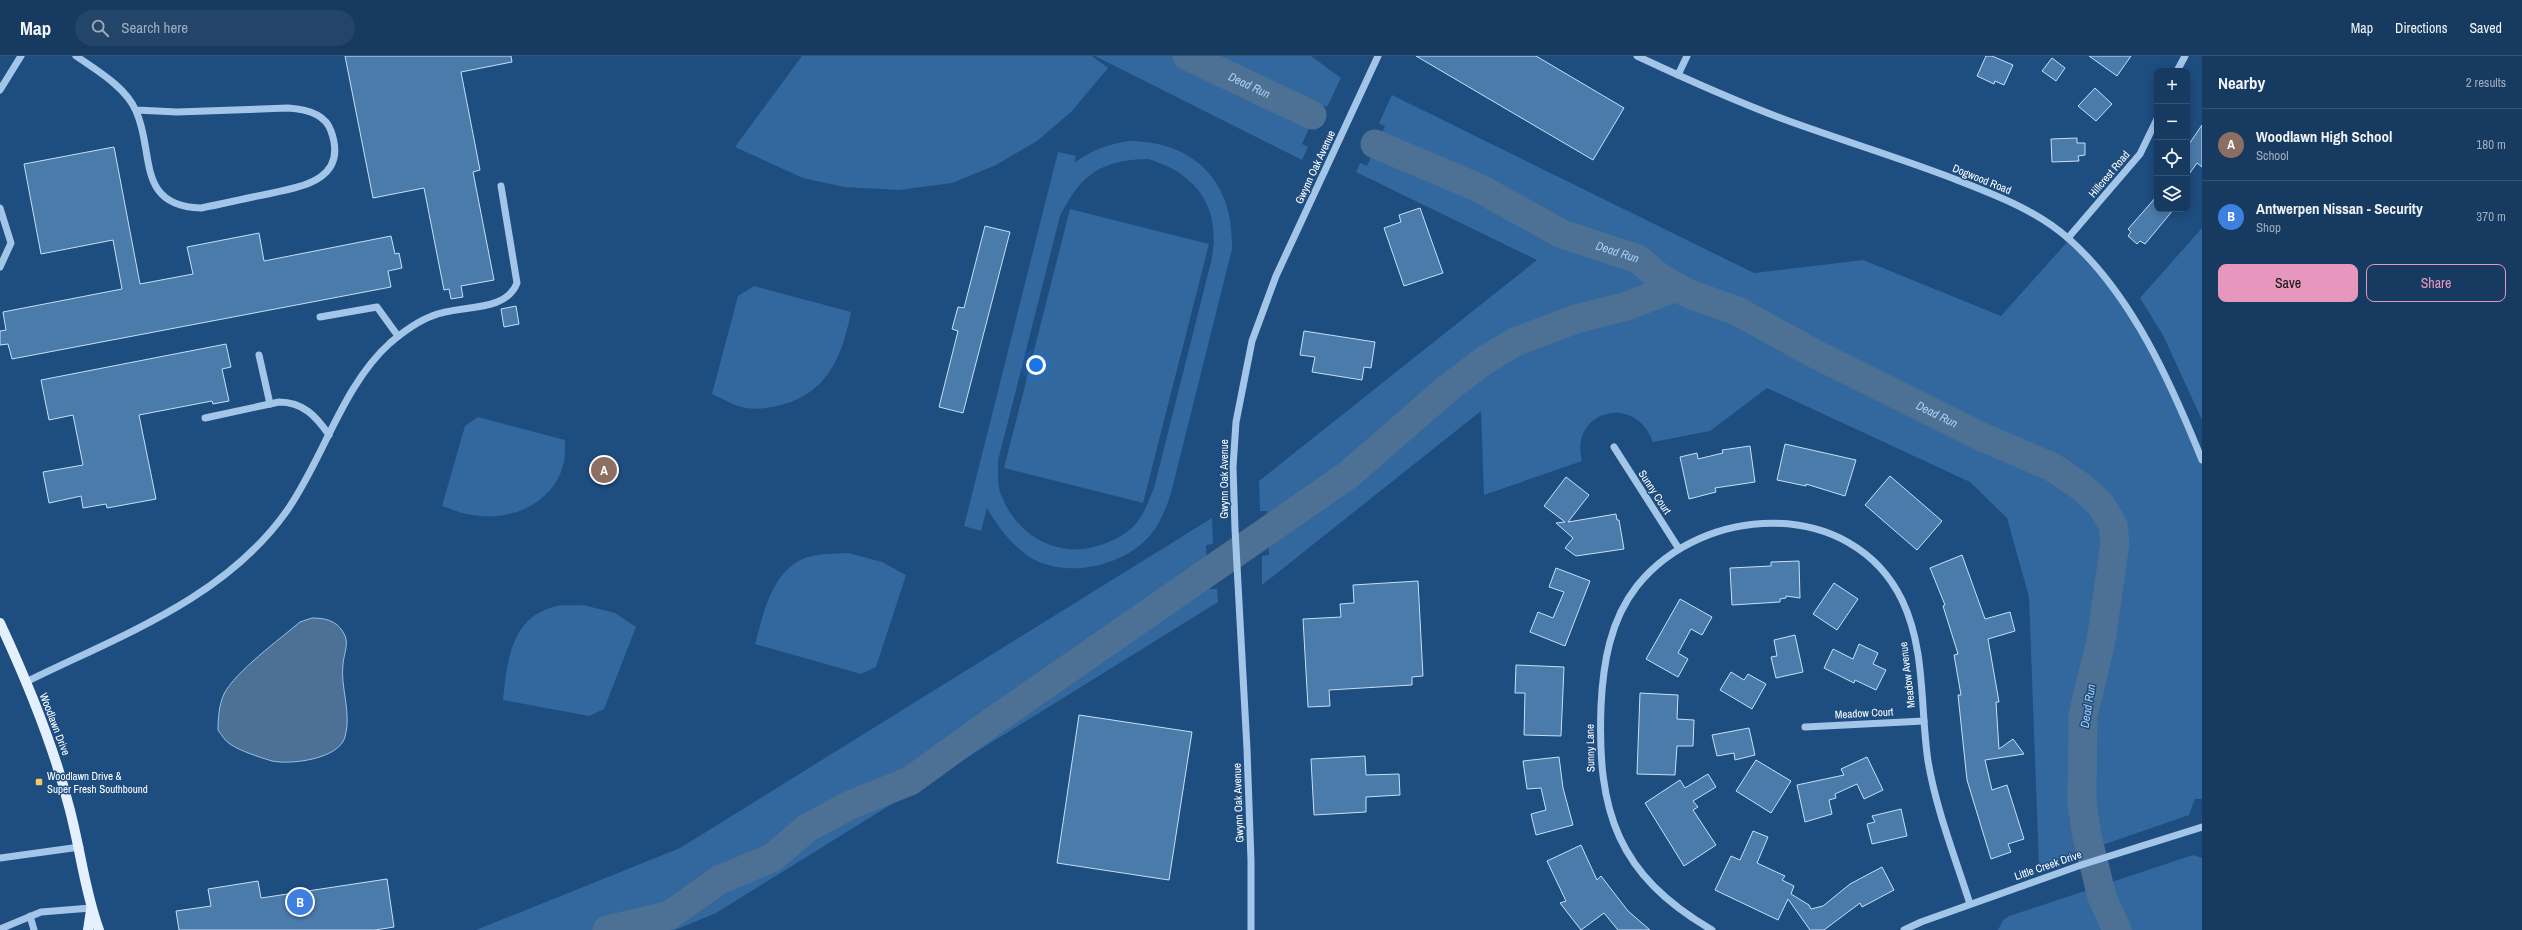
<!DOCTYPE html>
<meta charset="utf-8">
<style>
body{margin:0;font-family:"Archivo Narrow",sans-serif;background:#234569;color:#f1f3f6}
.controls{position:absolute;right:12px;top:12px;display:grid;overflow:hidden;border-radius:8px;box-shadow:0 2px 10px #0003}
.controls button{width:36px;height:36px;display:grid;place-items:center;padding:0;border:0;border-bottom:1px solid #355475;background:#163a60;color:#f1f3f6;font:20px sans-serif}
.you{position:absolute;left:1036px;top:309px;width:14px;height:14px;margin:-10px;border:3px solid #fff;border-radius:50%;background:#1a73e8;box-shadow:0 0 0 6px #1a73e833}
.badge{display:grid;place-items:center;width:26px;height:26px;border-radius:50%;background:#e797bd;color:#fff;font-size:13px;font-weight:700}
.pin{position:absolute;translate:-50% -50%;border:2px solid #fff;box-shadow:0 1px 4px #0006}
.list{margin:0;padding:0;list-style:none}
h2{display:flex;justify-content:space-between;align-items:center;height:52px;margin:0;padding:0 16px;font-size:17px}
h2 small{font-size:13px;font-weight:400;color:#9eadbd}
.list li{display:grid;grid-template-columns:26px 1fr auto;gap:12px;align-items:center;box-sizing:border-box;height:72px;padding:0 16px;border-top:1px solid #355475}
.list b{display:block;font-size:15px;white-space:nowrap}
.list p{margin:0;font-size:13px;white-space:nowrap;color:#9eadbd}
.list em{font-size:13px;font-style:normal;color:#9eadbd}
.actions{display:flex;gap:8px;padding:12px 16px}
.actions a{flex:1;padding:9px 0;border:1px solid #e797bd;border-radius:8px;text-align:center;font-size:14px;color:#e797bd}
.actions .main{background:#e797bd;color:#111}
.icon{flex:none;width:22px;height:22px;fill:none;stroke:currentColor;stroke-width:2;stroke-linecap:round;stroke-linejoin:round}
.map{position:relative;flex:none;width:2202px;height:874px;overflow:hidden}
header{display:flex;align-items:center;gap:24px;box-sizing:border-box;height:56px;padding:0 20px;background:#163a60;border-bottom:1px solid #355475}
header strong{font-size:19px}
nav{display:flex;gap:22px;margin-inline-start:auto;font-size:14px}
.search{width:280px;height:36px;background:#234569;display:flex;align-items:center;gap:10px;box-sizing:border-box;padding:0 14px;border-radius:22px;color:#9eadbd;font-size:15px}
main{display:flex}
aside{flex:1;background:#163a60}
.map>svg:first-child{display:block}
</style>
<header>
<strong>Map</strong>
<div class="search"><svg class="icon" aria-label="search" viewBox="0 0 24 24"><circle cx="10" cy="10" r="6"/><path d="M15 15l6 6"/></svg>Search here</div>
<nav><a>Map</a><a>Directions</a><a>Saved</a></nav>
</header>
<main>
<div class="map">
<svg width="2202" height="874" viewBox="0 0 2202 874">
<rect width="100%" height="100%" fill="#1e4d80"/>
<g fill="#32689e" fill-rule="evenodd">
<polygon points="802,0 1092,0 1108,12 1071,56 1037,85 996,109 952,127 899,134 844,131 803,122 735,91"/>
<polygon points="1095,0 1311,0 1341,22 1327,51 1320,48 1302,88 1308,91 1302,104"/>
<path d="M1392,39L1754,217L1863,204L2001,260L2068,185L2127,251L2202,399V743H2195L2189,759L2039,811L2029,541L2007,462L1970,426L1767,332L1710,375L1653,386C1635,336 1569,355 1582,405L1484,439L1481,355L1262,529V500L1269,499L1267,455H1260L1259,425L1537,204L1356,116L1360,107L1367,110L1385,70L1379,67Z"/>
<path d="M1128,85C1195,85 1234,126 1232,193L1171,437C1167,450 1162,462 1155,473C1130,510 1065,525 1028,500C1010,487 998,471 987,452L981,475L964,470L1058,96L1076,100L1074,107C1091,94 1107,89 1128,85ZM1148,103C1199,118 1222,154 1211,206L1154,432C1150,442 1146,453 1140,462C1133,474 1119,482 1106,487C1064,505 1019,483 1002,441C997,430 998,417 998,405L1060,160C1081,118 1101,104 1148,103Z"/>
<polygon points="1070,153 1209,188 1143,447 1004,412"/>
<polygon points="2202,172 2202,364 2163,279 2140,242"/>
<path d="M754,230L851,256C843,296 830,333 788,347C775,351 761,354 746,352C735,350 723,343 712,338L738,240Z"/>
<path d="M478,361L565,384C565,391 565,399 564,406C555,447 511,466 472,459C462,458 452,453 442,450L465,370Z"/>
<polygon points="1212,462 1213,488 1206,489 1208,533 1217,533 1218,546 716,857 675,874 476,874 680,792"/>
<path d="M848,497L882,506L906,519L876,611L861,618L755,588C763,560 769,526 794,508C808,497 831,498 848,497Z"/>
<path d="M583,549L615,557L636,571L604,653L589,660L503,644C507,607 510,563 553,551C562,548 574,550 583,549Z"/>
<polygon points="2193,799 2202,802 2202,874 1998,874 2003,864 2009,860"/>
</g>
<path fill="#4d7095" stroke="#96c1ea" d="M312,562C324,562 336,564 343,576C350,586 344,597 343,608C340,631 352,657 345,681C339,703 291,709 272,705C259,701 240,695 230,688C225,685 221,678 218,674C218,662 219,649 224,638C235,616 280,583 300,566Z"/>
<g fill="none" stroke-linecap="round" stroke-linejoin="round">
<g stroke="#4d7095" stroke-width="29">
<path id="s1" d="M1187,0L1312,59"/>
<path id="s2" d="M1375,88L1479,132L1562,178L1638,203L1659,221L1689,238L1737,255L1817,299L1982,381L2052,411L2083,432L2101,449L2113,469L2115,487L2101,585L2083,659L2082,747L2087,780L2102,841L2117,874"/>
<polyline points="607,874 670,859 719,824 772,802 807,772 850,749 910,725 986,670 1348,419 1448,332 1485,304 1515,286 1576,263 1627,250 1676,231"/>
</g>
</g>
<g fill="#4b7bab" stroke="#c7dff6">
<polygon points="345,0 511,0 512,6 461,16 480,114 473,116 494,224 461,230 463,241 451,243 449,233 444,234 424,132 373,142"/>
<polygon points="1416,0 1536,0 1624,52 1593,104"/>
<polygon points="1986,0 1992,0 2013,9 2004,29 1995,25 1994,28 1977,20"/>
<polygon points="2089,0 2131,0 2117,20"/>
<polygon points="2052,2 2065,12 2056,25 2042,15"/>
<polygon points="2095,32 2112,48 2096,65 2078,50"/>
<polygon points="2202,69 2202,111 2197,107 2187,121 2187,91"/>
<polygon points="2077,82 2077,87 2085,87 2085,99 2078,100 2079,105 2052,106 2051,83"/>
<polygon points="114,91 140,228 193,218 187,191 259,177 264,205 391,180 395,198 399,197 402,212 388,215 391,231 12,303 8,288 0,289 0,275 6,274 3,256 122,233 113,184 41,198 24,108"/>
<polygon points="2157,140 2157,153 2174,153 2145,188 2140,185 2137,188 2128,180 2131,176 2128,173"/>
<polygon points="1420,152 1443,217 1404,230 1384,172 1401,166 1399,159"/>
<polygon points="985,170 1010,176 963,357 939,351 958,275 952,273 958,251 964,252"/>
<polygon points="516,250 519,268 504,271 501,253"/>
<polygon points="1304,275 1375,286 1371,312 1364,311 1362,324 1312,316 1315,301 1300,299"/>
<polygon points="226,288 231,311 222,313 229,345 213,348 212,345 139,359 156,443 107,452 106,448 83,452 81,440 49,447 43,416 83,409 73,359 49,364 41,324"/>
<polygon points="1785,388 1856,404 1845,440 1806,428 1806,430 1777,424"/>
<polygon points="1750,390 1755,426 1715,432 1716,436 1689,443 1680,401 1697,397 1698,403 1723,397 1722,394"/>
<polygon points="1890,420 1942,465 1917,494 1865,449"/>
<polygon points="1566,421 1589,439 1568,466 1616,458 1617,464 1619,464 1624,493 1576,500 1565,492 1573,482 1556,467 1565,466 1544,450"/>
<polygon points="1962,499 1985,563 2010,556 2015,575 1988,583 1999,646 1996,646 1999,693 2013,683 2024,698 1985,704 1992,734 2007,729 2024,783 2008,788 2011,796 1991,803 1967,724 1958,639 1961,639 1954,599 1958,598 1943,550 1945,549 1930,512"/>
<polygon points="1799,505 1800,542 1786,540 1786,542 1780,543 1780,546 1732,549 1730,512 1771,510 1771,506"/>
<polygon points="1556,512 1590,525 1565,590 1530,576 1538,556 1553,562 1564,536 1549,531"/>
<polygon points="1418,525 1423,620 1412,621 1412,629 1329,634 1330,650 1308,651 1303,563 1341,561 1340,548 1354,547 1353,529"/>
<polygon points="1834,527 1858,543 1837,574 1813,558"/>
<polygon points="1680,543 1712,561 1702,579 1691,573 1678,597 1688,603 1678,621 1646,603"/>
<polygon points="1795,579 1803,616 1776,622 1771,601 1777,600 1774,584"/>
<polygon points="1859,588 1878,597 1873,608 1886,614 1876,634 1855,624 1854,627 1824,612 1833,593 1853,603"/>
<polygon points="1516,609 1564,611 1561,680 1524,679 1525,637 1515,637"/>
<polygon points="1731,616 1744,624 1748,618 1766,628 1752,653 1720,634"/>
<polygon points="1640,637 1678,639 1677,663 1694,664 1693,690 1677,690 1675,719 1637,718"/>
<polygon points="1079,659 1192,676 1169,824 1057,807"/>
<polygon points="1749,672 1755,699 1735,704 1734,697 1717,700 1712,679"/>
<polygon points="1365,700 1366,719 1399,718 1400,739 1366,741 1366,756 1314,759 1311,703"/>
<polygon points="1559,701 1563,732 1573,769 1536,779 1531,758 1546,754 1541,732 1527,733 1523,705"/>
<polygon points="1867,701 1883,734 1864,743 1857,728 1835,738 1836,742 1829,744 1832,758 1805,766 1797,729 1844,719 1841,713"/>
<polygon points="1756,704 1791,725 1771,757 1736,735"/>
<polygon points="1708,718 1716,731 1693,745 1698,751 1693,754 1716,789 1684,810 1645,747 1680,724 1685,732"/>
<polygon points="1901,753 1907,780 1872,788 1867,768 1875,766 1872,760"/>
<polygon points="1753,775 1768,781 1757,807 1785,820 1782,824 1794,830 1791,838 1809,849 1811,853 1823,850 1850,828 1882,811 1894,834 1862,851 1860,847 1824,874 1810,874 1788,843 1778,864 1715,834 1731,800 1740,804"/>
<polygon points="1581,789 1597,824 1601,820 1628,855 1650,874 1618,874 1604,857 1581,874 1560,847 1566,845 1547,805"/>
<polygon points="387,823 394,871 375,874 179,874 176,855 211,850 208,833 258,825 261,842"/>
</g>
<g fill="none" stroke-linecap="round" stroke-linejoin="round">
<g stroke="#a3c5e8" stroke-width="7">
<path d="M76,0C96,14 126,31 136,55C155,96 135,150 201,152C222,148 242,143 263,139C300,131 349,125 331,75C325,57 305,53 288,52L177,56L136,54"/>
<path d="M1637,0C1686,23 1735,45 1786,64C1841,84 1897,101 1952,122C1993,138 2035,153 2069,183C2132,239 2171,327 2202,404"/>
<polyline points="2177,15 2185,0"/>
<polyline points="1678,19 1687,0"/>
<polyline points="0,34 21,0"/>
<polyline points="0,152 11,187 0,211"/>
<polyline points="2068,182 2140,98 2157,63"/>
<polyline points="320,261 377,251 398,280"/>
<polyline points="259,299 270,348"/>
<path d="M205,362L279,346C303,346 316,360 329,379"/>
<polyline points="1614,391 1679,493"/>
<path d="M26,626C119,580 224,543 286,456C323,404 342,330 390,287C403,276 416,266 432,260C458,248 505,258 517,227L501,130"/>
<polyline points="1805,671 1924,665"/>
<polyline points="0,802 80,791"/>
<polyline points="30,860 34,874"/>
<polyline points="0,873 41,856 91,852"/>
<polyline points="1251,874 1251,804 1247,693 1235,473 1233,411 1236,366 1252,285 1276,220 1378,0"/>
<path d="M1712,874C1617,819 1597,755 1601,650C1603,608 1610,564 1637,530C1703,447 1852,441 1902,544C1926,594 1920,651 1928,705C1936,753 1955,801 1970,848"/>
<polyline points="1904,874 1921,866 2081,809 2202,771"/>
</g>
<g stroke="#e5f0fe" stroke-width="10">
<path d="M0,567C27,625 52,685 68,747C80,789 84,834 99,874"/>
<polyline points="88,874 91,854"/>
</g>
</g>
<rect fill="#f7c562" stroke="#1e4d80" stroke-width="1.5" x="35" y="722" width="8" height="8" rx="2"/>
<g text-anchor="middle" stroke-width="3" stroke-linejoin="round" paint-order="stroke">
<g font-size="11" fill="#fff" stroke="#1e4d80">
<text transform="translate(1315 111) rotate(-65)" y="4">Gwynn Oak Avenue</text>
<text transform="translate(2109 118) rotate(-50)" y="4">Hillcrest Road</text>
<text transform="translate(1982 123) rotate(22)" y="4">Dogwood Road</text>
<text transform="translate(1224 423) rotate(-90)" y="4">Gwynn Oak Avenue</text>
<text transform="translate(1655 436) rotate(57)" y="4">Sunny Court</text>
<text transform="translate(1907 619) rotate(-97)" y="4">Meadow Avenue</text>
<text transform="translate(1864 657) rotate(-3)" y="4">Meadow Court</text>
<text transform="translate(55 668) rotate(69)" y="4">Woodlawn Drive</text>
<text transform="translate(1590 692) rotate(-91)" y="4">Sunny Lane</text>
<text transform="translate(1238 747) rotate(-92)" y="4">Gwynn Oak Avenue</text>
<text transform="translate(2048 809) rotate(-19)" y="4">Little Creek Drive</text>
</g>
<g font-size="11" fill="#fff" stroke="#1e4d80" text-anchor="start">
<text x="47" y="724">Woodlawn Drive &amp;<tspan x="47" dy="13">Super Fresh Southbound</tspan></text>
</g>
<g font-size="12" font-style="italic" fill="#aecff0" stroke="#1e4d80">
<text dy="4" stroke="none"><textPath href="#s1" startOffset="69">Dead Run</textPath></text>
<text dy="4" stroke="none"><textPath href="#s2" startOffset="266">Dead Run</textPath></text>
<text dy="4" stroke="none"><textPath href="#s2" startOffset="626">Dead Run</textPath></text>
<text transform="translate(2088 650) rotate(-81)" y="4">Dead Run</text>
</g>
</g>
</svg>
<div class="controls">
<button>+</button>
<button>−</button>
<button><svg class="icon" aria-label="locate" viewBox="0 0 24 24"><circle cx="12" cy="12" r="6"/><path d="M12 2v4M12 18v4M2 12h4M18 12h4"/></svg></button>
<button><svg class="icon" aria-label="layers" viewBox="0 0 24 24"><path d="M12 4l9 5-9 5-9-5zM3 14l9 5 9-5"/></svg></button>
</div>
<div class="you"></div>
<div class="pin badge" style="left:604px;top:414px;background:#8d6e63">A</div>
<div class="pin badge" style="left:300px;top:846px;background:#3f7fe0">B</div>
</div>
<aside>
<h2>Nearby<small>2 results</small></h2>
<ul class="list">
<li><span class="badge" style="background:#8d6e63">A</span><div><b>Woodlawn High School</b><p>School</p></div><em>180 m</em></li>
<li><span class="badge" style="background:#3f7fe0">B</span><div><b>Antwerpen Nissan - Security</b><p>Shop</p></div><em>370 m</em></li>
</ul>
<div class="actions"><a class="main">Save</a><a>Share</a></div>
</aside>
</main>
